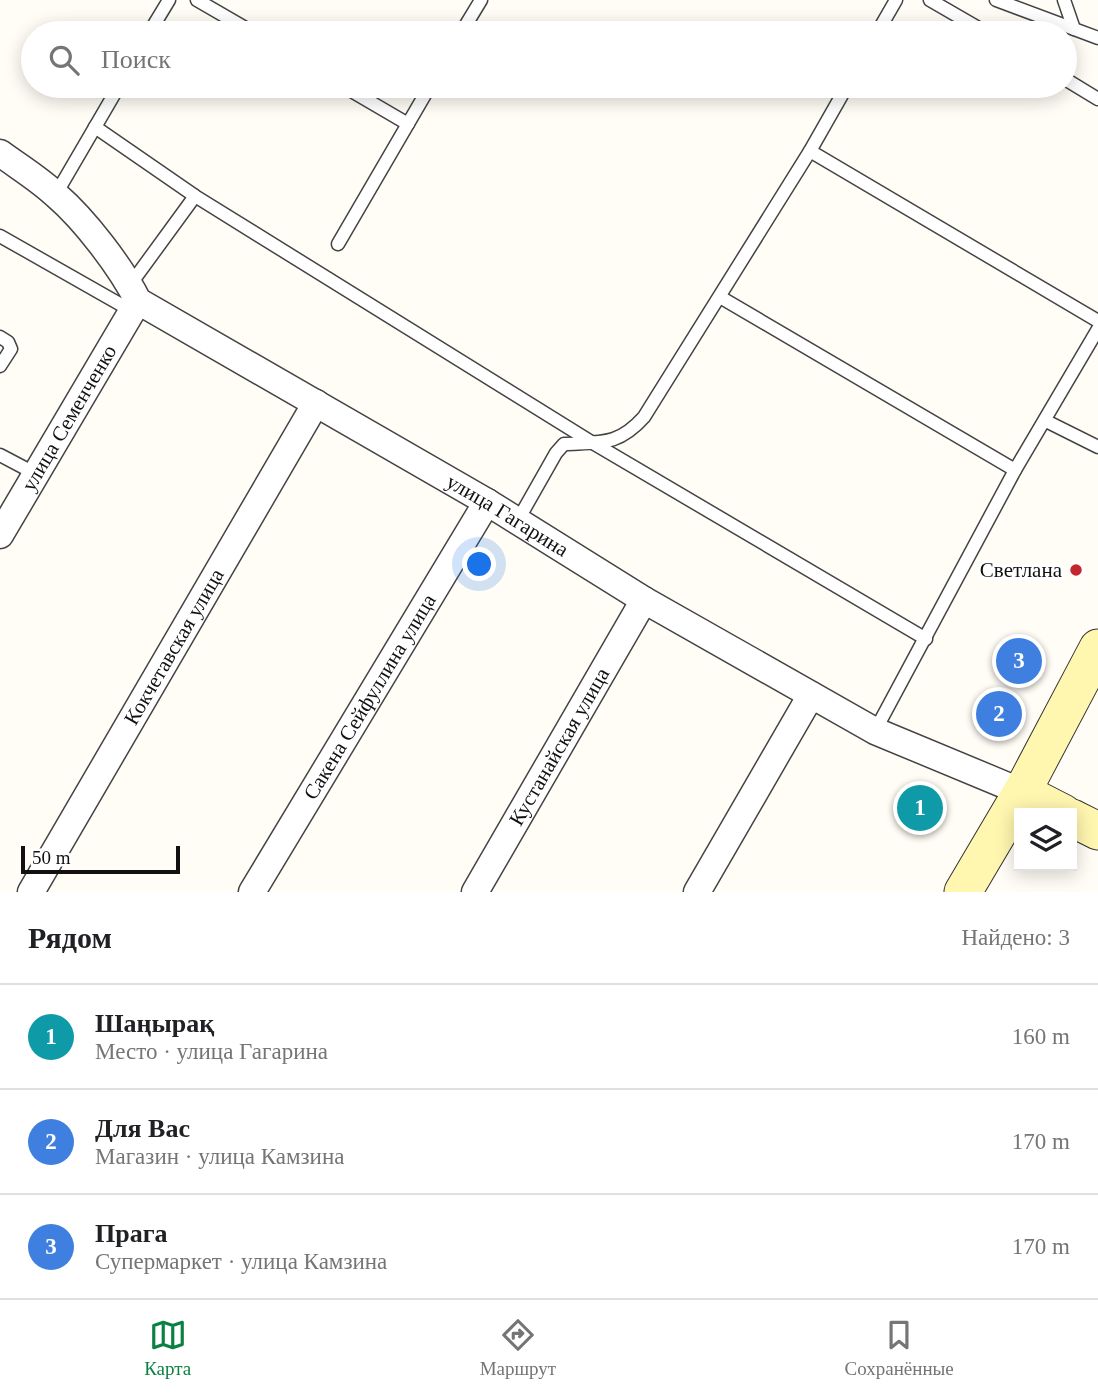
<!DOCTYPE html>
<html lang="ru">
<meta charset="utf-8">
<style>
body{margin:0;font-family:"Times New Roman",serif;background:#f6f6f6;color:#202124}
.controls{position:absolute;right:21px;bottom:21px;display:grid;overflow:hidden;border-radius:0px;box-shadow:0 4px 18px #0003}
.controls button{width:63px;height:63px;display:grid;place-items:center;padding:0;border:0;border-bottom:2px solid #e0e0e0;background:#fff;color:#202124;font:35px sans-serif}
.scale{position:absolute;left:21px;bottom:18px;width:159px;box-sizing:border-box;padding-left:7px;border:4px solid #111;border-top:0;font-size:19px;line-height:24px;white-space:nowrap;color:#111;-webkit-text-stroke:5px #fff;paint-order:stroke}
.you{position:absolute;left:480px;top:565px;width:24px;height:24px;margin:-18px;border:5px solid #fff;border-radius:50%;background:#1a73e8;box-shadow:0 0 0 10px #1a73e833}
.badge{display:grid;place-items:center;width:46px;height:46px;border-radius:50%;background:#0b8043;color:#fff;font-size:23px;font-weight:700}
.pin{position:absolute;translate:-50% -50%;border:4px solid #fff;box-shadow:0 2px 7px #0006}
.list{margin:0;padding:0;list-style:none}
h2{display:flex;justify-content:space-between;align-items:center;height:91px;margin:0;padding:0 28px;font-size:30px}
h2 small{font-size:23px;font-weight:400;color:#757577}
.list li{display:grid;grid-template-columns:46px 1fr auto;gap:21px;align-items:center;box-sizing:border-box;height:105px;padding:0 28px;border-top:2px solid #e0e0e0}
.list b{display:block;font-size:26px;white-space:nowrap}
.list p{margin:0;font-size:23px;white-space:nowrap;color:#757577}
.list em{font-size:23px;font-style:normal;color:#757577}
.icon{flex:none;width:38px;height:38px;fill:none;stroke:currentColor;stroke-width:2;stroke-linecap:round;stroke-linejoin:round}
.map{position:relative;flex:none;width:1098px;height:892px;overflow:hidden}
.search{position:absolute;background:#fff;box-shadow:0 4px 18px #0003;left:21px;right:21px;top:21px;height:77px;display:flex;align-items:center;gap:18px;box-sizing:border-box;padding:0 24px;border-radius:38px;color:#757577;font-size:26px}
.sheet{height:406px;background:#fff}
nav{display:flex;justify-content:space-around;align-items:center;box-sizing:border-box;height:98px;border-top:2px solid #e0e0e0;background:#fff;font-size:19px;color:#757577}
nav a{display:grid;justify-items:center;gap:4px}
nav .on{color:#0b8043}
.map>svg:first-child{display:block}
</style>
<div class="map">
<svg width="1098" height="892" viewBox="0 0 1098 892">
<rect width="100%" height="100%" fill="#fffdf5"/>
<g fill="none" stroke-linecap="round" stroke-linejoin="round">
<defs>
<g id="lane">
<polyline points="197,0 254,33"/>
<polyline points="930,0 987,33"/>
<polyline points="996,0 1074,29"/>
<polyline points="1064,0 1074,29 1098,38"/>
<polyline points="149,33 169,0"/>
<polyline points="461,33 481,0"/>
<polyline points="877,33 896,0"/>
<polyline points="1065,79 1098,99"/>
<polyline points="343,86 408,124"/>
<polyline points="95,127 195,196 593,443 926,639"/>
<polyline points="810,151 1098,321"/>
<polyline points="56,194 119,86"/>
<polyline points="0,236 132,311"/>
<polyline points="338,244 430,86"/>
<polyline points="130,285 195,196"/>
<polyline points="720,297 1015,470"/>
<polyline points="0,337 8,342 11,349 0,366"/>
<polyline points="1046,421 1098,447"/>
<polyline points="0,455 36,474"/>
<path d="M518,520L556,453L564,444C601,442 618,446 644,417L810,151L847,86"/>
<polyline points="875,731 1015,470 1098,329"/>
</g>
<g id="street">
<path id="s1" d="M0,153C19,167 39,179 56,195C85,220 121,267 138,301L487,502L644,600L875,731L1022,792"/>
<path id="s2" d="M0,535L138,301"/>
<path id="s3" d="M31,892L316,403"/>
<path id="s4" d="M252,892L487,502"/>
<path id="s5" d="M475,892L644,600"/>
<polyline points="697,892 811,695"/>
</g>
<g id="secondary">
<polyline points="1022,792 1063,813"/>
<polyline points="1072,818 1098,831"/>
<polyline points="963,892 1022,792 1098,648"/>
</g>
</defs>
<use href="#lane" stroke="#444" stroke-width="15"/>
<use href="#street" stroke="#444" stroke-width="29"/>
<use href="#secondary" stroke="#333" stroke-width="39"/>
<use href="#lane" stroke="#fff" stroke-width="12"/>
<use href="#street" stroke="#fff" stroke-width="26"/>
<use href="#secondary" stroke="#fff6b0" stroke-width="37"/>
</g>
<circle fill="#c4262e" stroke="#fff" stroke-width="2.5" cx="1076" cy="570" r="7"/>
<g text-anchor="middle" stroke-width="7" stroke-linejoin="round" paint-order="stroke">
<g font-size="21" fill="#111" stroke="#fff">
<text dy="7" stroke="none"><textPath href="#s2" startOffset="136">улица Семенченко</textPath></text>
<text dy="7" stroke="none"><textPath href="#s1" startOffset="632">улица Гагарина</textPath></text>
<text dy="7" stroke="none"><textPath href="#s3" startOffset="284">Кокчетавская улица</textPath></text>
<text dy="7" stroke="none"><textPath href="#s4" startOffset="228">Сакена Сейфуллина улица</textPath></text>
<text dy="7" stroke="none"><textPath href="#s5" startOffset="168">Кустанайская улица</textPath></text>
</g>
<g font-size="21" fill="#111" stroke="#fff" text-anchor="end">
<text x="1062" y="577">Светлана</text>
</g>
</g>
</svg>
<div class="controls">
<button><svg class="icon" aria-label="layers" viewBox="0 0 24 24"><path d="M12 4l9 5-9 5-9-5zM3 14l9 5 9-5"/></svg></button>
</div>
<div class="scale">50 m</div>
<div class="you"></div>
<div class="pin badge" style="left:920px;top:808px;background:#0f9aa8">1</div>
<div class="pin badge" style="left:999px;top:714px;background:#3f7fe0">2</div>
<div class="pin badge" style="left:1019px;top:661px;background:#3f7fe0">3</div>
<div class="search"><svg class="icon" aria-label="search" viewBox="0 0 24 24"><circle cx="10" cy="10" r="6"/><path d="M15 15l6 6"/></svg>Поиск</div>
</div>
<section class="sheet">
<h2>Рядом<small>Найдено: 3</small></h2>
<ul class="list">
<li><span class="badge" style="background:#0f9aa8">1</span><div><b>Шаңырақ</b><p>Место · улица Гагарина</p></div><em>160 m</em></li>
<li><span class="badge" style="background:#3f7fe0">2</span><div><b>Для Вас</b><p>Магазин · улица Камзина</p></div><em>170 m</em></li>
<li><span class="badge" style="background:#3f7fe0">3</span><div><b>Прага</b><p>Супермаркет · улица Камзина</p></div><em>170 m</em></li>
</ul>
</section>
<nav>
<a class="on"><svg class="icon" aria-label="map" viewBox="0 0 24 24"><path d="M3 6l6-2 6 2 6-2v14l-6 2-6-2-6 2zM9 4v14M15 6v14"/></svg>Карта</a>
<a><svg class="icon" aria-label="directions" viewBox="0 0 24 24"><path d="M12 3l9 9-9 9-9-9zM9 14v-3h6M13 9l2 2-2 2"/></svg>Маршрут</a>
<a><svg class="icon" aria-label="saved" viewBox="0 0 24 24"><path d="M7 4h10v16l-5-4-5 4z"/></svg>Сохранённые</a>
</nav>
